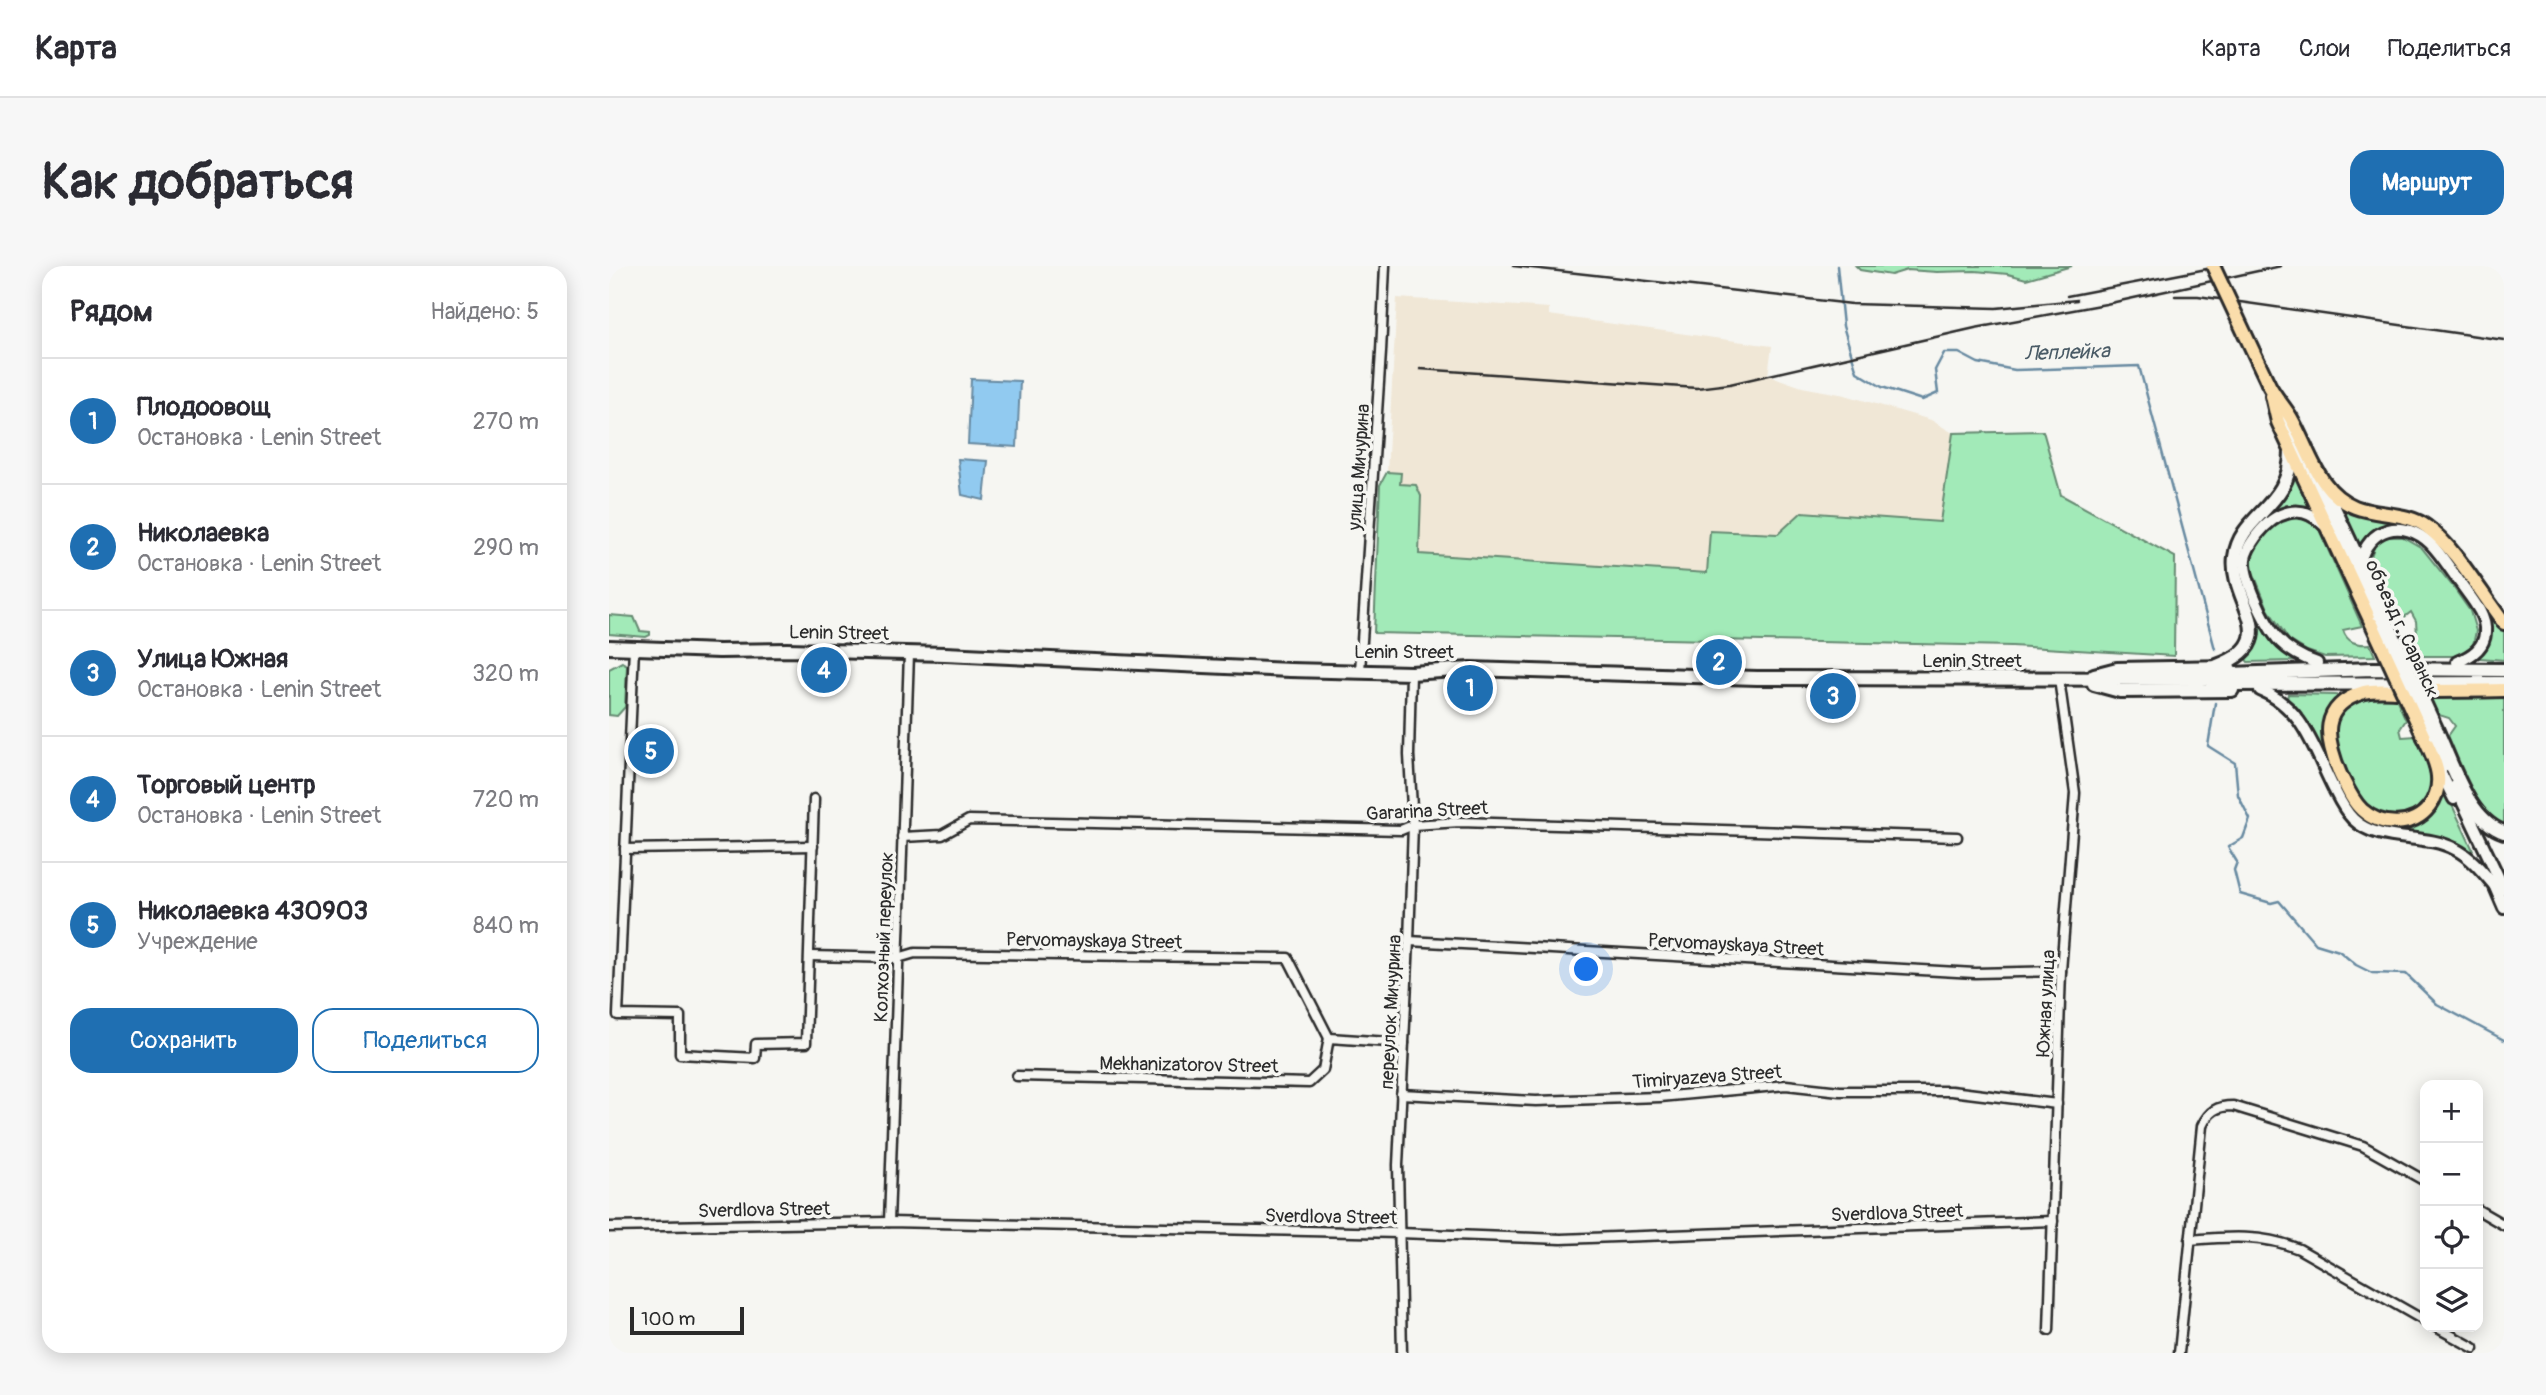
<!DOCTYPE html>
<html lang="ru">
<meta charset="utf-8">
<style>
body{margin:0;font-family:Pangolin,sans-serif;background:#f7f7f7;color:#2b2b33}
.controls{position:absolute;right:21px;bottom:21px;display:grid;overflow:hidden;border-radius:14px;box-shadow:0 4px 18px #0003}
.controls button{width:63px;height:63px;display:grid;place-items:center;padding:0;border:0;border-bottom:2px solid #e1e1e2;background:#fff;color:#2b2b33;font:35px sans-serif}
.scale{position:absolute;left:21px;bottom:18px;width:114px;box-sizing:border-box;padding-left:7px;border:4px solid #2b2b2b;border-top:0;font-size:19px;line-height:24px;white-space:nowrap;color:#2b2b2b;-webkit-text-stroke:5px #f6f6f2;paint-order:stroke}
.you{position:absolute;left:978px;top:704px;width:24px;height:24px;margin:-18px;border:5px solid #fff;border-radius:50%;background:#1a73e8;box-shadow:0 0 0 10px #1a73e833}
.badge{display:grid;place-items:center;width:46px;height:46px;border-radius:50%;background:#1f6fb2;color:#fff;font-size:23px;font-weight:700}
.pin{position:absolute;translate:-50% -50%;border:4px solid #fff;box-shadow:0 2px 7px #0006}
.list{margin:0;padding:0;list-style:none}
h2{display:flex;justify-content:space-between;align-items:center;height:91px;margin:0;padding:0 28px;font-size:30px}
h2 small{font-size:23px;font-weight:400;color:#7c7c81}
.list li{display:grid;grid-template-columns:46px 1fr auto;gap:21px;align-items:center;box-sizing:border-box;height:126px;padding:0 28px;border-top:2px solid #e1e1e2}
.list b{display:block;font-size:26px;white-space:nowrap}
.list p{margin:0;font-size:23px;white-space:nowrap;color:#7c7c81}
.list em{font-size:23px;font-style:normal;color:#7c7c81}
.actions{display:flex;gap:14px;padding:21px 28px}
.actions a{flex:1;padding:16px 0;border:2px solid #1f6fb2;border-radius:21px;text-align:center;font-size:24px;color:#1f6fb2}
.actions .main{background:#1f6fb2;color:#fff}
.icon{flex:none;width:38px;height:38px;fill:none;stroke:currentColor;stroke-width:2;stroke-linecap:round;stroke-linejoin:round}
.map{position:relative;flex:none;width:1895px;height:1087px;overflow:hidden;border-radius:21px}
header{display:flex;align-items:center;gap:42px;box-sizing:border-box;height:98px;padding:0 35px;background:#fff;border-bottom:2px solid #e1e1e2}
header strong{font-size:33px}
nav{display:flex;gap:38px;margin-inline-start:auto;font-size:24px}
.intro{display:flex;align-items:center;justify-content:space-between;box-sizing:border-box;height:168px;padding:0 42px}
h1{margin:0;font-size:49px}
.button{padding:18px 32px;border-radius:21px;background:#1f6fb2;color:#fff;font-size:24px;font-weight:700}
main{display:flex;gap:42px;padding:0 42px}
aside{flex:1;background:#fff;border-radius:21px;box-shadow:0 4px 18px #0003}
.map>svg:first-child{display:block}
</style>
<header>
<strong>Карта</strong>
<nav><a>Карта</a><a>Слои</a><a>Поделиться</a></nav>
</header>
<div class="intro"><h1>Как добраться</h1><a class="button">Маршрут</a></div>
<main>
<aside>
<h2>Рядом<small>Найдено: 5</small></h2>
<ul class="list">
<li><span class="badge">1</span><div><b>Плодоовощ</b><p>Остановка · Lenin Street</p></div><em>270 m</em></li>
<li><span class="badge">2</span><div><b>Николаевка</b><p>Остановка · Lenin Street</p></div><em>290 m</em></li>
<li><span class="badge">3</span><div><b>Улица Южная</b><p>Остановка · Lenin Street</p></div><em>320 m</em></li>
<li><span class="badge">4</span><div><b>Торговый центр</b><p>Остановка · Lenin Street</p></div><em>720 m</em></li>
<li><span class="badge">5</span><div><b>Николаевка 430903</b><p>Учреждение</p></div><em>840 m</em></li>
</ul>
<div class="actions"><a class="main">Сохранить</a><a>Поделиться</a></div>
</aside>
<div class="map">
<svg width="1895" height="1087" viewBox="0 0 1895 1087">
<rect width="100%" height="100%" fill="#f6f6f2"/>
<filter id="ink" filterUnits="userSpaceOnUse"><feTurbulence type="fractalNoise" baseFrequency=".0143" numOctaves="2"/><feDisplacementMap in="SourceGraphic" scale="14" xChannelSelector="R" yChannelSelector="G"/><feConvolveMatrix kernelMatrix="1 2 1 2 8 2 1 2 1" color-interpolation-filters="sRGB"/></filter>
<g filter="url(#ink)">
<polygon fill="#f0e7d6" points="788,32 940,42 940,49 1163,80 1159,109 1193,121 1236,129 1322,154 1344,167 1331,256 1193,246 1169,268 1102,265 1099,307 809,288 812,230 807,219 791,218 778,206"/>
<g fill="#a2eab8" stroke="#668a72" stroke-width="2">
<polygon points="1247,0 1463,0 1417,13 1399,8 1366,5 1328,6 1298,4 1282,9 1251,4"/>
<polygon points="1434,165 1452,229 1566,291 1565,390 1403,380 765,367 771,219 778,206 792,207 791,218 807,219 812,230 810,288 1098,307 1101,265 1169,268 1193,246 1331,256 1344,167"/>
<polygon points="1689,208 1704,238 1700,241 1677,239 1658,250 1681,221 1686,209"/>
<path d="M1734,243L1762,252L1793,256C1768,258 1759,262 1749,285L1730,245Z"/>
<path d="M1689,250L1709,261L1753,360L1734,364C1738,377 1748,379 1761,378L1766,390L1716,391L1698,385L1680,374L1659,343L1642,301L1643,289L1648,277L1668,256Z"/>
<polygon points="1778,271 1794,271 1813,282 1842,318 1861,345 1867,365 1864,379 1851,390 1802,390 1797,380 1808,369 1807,355 1802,346 1788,357 1759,299 1766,279"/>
<path d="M1877,346L1895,365V394L1871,392L1870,390C1882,376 1884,363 1877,346Z"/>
<polygon points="0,349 25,351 31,365 41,366 41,369 37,371 0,368"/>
<path d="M1647,349L1663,374L1685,395L1639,396L1636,392C1648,379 1651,367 1647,349Z"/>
<polygon points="13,396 18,399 16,441 8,450 0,449 0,403"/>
<path d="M1679,428L1727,429L1730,433C1711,453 1713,471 1718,497L1696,454L1678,433Z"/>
<path d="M1819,429L1890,430L1895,433V559C1870,552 1850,493 1839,470L1846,460L1840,452L1827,448Z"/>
<path d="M1777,431L1787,432L1797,454L1791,463L1793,471L1807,470C1814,485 1821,499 1822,516C1823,547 1786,558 1763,546C1749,539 1742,520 1736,506C1725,483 1712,451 1745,437C1754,433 1767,432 1777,431Z"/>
<path d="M1833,526H1837L1864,584L1860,586L1838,573L1785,563C1814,558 1818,551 1833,526Z"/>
</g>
<g fill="#91caf0" stroke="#688aa1" stroke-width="2">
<polygon points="362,113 411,115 408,181 359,178"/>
<polygon points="349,193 379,195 375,234 353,229"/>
</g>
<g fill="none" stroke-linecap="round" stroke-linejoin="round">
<g stroke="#688aa1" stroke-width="2.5">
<polyline points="1228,0 1234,60 1248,106 1273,121 1313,134 1329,127 1326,104 1335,87 1350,87 1369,97 1406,104 1530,100 1606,383"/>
<polyline points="1606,437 1599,480 1626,497 1629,529 1641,553 1634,572 1619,581 1628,596 1625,604 1631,628 1662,637 1670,635 1707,678 1730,685 1747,699 1763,707 1797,708 1828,738 1895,774"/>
</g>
<defs>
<g id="minor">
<polyline points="25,382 9,749 71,750 71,788 146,792 147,778 197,777 205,533"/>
<polyline points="751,405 772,86 776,0"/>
<polyline points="293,571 333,569 360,554 792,564 804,559 851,556 1348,571"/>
<polyline points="16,583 204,580"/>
<polyline points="800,675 1366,707 1452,705"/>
<polyline points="201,690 289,692 306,687 679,692 720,772"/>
<polyline points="720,772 795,777"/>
<polyline points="408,810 700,817 714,804 720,772"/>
<polyline points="792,828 927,835 1051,831 1177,819 1231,825 1342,825 1448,838"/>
<polyline points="1869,944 1895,959"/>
<polyline points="280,956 300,388"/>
<polyline points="0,961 280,956 790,967 952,973 1444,955"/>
<path d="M1581,974C1619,971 1653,968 1690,983L1816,1055"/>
<polyline points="1827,1061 1865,1082"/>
<polyline points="1440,1064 1452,705 1466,527 1450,413"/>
<polyline points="793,1087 789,899 800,675 804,559 800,489 802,407"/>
<path d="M1570,1087L1593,860C1600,845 1608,840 1624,840L1754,880L1816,915"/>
</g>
<g id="tertiary">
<polyline points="1670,141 1769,354"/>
<path d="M1751,297C1759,261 1794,252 1821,277C1832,288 1841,303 1850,315C1860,330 1878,348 1876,367C1875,383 1861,391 1848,396"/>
<path d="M1708,397C1693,392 1679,385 1668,372C1656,357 1634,312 1636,293C1637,284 1643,276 1648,269C1666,246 1692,235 1715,259"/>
<path d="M1651,424C1695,441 1706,487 1726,525C1731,535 1736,545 1744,553C1771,579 1814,566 1846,583C1862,591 1873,605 1885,619"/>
<polyline points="1822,467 1837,500"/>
<polyline points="1829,501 1845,533"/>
<polyline points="1846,520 1895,623"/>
<polyline points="1883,614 1895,642"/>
</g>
<g id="secondary">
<polyline points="1714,218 1776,351"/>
<polyline points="0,381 110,385 178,384 336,388 681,404 802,407 861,403 1148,412 1592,413 1620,408 1764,403 1895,404"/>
<path d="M1608,400C1678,374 1620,336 1626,291C1631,248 1683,241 1682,184"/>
<polyline points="1485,409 1508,403 1620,401"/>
<polyline points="1602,415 1621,418 1895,417"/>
<polyline points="1485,418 1511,425 1623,424"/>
<path d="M1828,465C1843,497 1859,554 1895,566"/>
</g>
<g id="primary">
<path d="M1659,117C1665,130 1675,140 1682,152C1701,185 1708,226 1746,241C1770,250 1798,246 1818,261C1846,281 1873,329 1895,357"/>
<polyline points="1663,130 1669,156 1763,358"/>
<path d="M1815,471C1826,494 1838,517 1820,541C1804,562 1772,561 1753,544C1743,535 1737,520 1731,508C1716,472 1710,440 1755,426C1766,423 1781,425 1793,425C1827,425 1861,425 1895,424"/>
</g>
</defs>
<use href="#minor" stroke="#2b2b2b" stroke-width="13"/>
<use href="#tertiary" stroke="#2b2b2b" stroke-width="16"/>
<use href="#secondary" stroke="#2b2b2b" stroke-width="18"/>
<use href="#primary" stroke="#2b2b2b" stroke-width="18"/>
<use href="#minor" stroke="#f6f6f2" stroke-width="8"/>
<use href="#tertiary" stroke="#f6f6f2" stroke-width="10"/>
<use href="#secondary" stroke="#f6f6f2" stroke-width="12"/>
<use href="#primary" stroke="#faddab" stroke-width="12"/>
<g stroke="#2b2b2b" stroke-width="2.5">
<polyline points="904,0 1243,38 1387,42 1468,34"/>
<polyline points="1458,30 1613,0"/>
<polyline points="1566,30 1589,30 1895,74"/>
<polyline points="811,103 1088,122 1121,118 1366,62 1497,38 1672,0"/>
</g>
<defs>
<polyline id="tertiary-bridge" points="1769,354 1822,467"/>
<polyline id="secondary-bridge" points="1776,351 1828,465"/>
<g id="primary-bridge">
<polyline points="1604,0 1659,117"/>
<polyline points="1763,358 1815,471"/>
</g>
</defs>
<use href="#tertiary-bridge" stroke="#2b2b2b" stroke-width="16" stroke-linecap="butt"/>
<use href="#secondary-bridge" stroke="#2b2b2b" stroke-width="18" stroke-linecap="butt"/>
<use href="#primary-bridge" stroke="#2b2b2b" stroke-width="18" stroke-linecap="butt"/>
<use href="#tertiary-bridge" stroke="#f6f6f2" stroke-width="10"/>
<use href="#secondary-bridge" stroke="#f6f6f2" stroke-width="12"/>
<use href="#primary-bridge" stroke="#faddab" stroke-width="12"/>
</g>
</g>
<g text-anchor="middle" stroke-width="7" stroke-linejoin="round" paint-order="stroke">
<g font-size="19" fill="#2b2b2b" stroke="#f6f6f2">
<text transform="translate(749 201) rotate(-86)" y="7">улица Мичурина</text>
<text transform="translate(1794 362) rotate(65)" y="7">объезд г. Саранск</text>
<text transform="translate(230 366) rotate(1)" y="7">Lenin Street</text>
<text x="795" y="392">Lenin Street</text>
<text x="1363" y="401">Lenin Street</text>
<text transform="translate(818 544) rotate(-3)" y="7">Gararina Street</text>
<text transform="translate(274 671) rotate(-88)" y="7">Колхозный переулок</text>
<text transform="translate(485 674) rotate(1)" y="7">Pervomayskaya Street</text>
<text transform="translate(1127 678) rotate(3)" y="7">Pervomayskaya Street</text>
<text transform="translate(1436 737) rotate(-87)" y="7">Южная улица</text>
<text transform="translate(781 746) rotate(-87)" y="7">переулок Мичурина</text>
<text transform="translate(580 798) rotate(1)" y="7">Mekhanizatorov Street</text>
<text transform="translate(1098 810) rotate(-4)" y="7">Timiryazeva Street</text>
<text transform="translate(155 943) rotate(-1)" y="7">Sverdlova Street</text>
<text transform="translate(1288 946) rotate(-2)" y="7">Sverdlova Street</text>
<text transform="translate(722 950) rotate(1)" y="7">Sverdlova Street</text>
</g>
<g font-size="21" font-style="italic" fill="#4a5b66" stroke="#f6f6f2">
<text transform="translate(1458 86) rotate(-2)" y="7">Леплейка</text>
</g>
</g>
</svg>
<div class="controls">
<button>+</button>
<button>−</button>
<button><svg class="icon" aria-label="locate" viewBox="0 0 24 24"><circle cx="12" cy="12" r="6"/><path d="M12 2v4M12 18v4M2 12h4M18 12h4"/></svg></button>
<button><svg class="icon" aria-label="layers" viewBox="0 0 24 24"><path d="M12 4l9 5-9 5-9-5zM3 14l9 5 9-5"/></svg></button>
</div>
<div class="scale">100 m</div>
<div class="you"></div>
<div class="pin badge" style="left:861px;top:422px">1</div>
<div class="pin badge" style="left:1110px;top:396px">2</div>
<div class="pin badge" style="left:1224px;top:430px">3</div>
<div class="pin badge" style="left:215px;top:404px">4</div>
<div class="pin badge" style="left:42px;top:485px">5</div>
</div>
</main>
